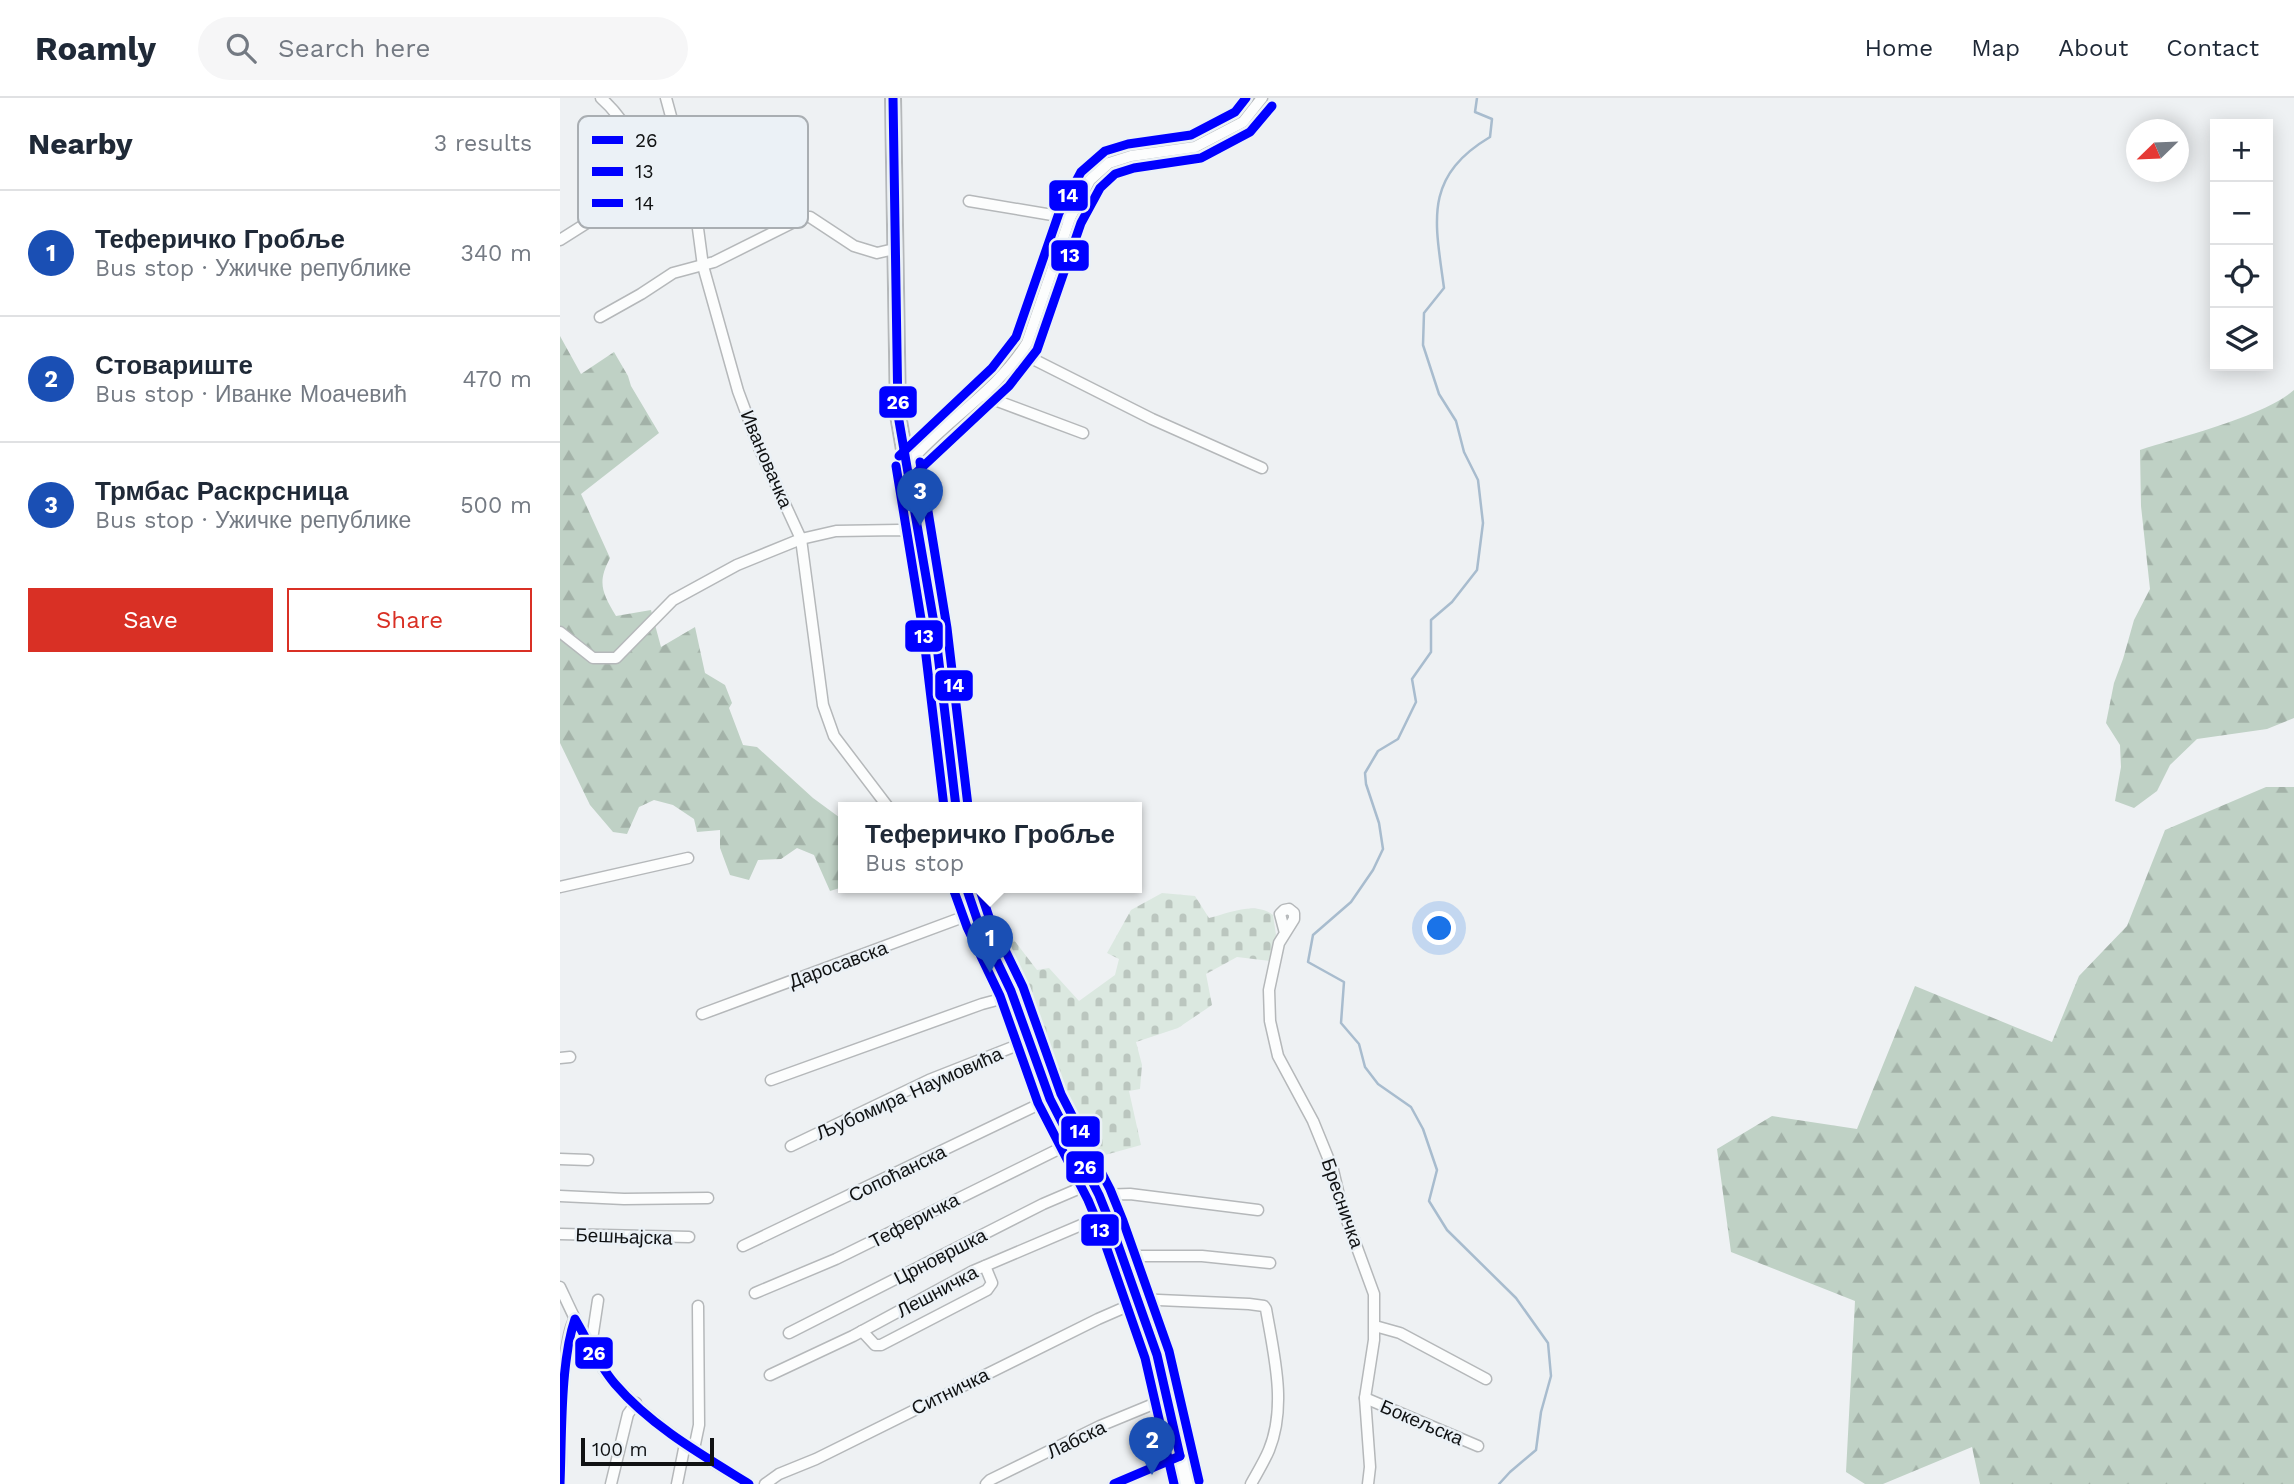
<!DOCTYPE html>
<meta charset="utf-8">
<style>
body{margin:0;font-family:"Work Sans",sans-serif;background:#f6f6f7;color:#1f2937}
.controls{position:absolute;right:21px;top:21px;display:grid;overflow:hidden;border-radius:0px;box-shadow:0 4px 18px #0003}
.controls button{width:63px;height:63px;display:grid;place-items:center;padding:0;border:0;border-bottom:2px solid #e0e1e3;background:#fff;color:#1f2937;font:35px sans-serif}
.compass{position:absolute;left:1566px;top:21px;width:63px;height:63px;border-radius:50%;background:#fff;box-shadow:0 4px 18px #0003;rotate:247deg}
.scale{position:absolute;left:21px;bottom:18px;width:133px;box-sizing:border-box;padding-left:7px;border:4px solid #101213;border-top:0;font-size:19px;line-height:24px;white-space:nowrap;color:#101213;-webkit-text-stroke:5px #ebf1f6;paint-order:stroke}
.you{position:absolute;left:880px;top:831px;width:24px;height:24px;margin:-18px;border:5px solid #fff;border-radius:50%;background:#1a73e8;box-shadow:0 0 0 10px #1a73e833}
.badge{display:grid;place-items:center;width:46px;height:46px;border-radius:50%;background:#d93025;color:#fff;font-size:23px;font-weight:700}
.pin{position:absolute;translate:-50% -58px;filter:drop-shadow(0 2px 4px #0008)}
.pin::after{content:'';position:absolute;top:37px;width:24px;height:21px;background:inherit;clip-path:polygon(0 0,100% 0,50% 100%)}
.popup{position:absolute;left:278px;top:704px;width:304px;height:91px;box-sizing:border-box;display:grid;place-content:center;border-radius:0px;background:#fff;filter:drop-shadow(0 2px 5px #0005);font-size:23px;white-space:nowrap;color:#747a83}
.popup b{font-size:26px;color:#1f2937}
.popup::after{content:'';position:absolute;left:50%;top:100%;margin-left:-14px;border:14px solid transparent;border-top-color:#fff}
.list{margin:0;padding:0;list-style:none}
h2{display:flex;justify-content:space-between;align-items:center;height:91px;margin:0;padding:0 28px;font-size:30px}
h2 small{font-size:23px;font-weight:400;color:#747a83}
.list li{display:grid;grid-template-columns:46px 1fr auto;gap:21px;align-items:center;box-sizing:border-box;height:126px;padding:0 28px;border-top:2px solid #e0e1e3}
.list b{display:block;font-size:26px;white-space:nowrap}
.list p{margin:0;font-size:23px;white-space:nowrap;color:#747a83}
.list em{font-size:23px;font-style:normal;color:#747a83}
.actions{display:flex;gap:14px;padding:21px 28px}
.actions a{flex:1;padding:16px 0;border:2px solid #d93025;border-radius:0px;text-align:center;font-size:24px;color:#d93025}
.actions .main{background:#d93025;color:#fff}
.icon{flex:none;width:38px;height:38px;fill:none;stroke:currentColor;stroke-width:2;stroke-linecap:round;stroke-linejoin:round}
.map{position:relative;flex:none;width:1734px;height:1386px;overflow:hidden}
header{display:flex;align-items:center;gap:42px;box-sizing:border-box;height:98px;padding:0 35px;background:#fff;border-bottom:2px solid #e0e1e3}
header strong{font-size:33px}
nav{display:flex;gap:38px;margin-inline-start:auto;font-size:24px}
.search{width:490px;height:63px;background:#f6f6f7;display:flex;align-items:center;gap:18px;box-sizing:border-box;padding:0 24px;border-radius:38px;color:#747a83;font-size:26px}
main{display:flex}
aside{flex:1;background:#fff}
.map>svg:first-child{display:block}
</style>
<header>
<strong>Roamly</strong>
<div class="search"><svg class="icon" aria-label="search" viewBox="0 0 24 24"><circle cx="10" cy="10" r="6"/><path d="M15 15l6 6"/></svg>Search here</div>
<nav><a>Home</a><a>Map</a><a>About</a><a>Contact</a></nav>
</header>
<main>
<aside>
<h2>Nearby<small>3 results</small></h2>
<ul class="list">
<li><span class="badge" style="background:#1a4fb4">1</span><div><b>Теферичко Гробље</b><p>Bus stop · Ужичке републике</p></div><em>340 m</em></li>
<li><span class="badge" style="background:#1a4fb4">2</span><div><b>Стовариште</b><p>Bus stop · Иванке Моачевић</p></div><em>470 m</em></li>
<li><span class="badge" style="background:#1a4fb4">3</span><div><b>Трмбас Раскрсница</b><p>Bus stop · Ужичке републике</p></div><em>500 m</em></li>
</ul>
<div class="actions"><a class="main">Save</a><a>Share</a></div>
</aside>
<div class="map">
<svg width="1734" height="1386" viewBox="0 0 1734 1386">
<defs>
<pattern id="forest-firs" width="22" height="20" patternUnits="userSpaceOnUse" patternTransform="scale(1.75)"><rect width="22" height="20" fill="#bfd1c5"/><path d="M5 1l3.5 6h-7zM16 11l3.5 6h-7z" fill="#a3b2a8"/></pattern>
<pattern id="cemetery-stones" width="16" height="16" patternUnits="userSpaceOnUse" patternTransform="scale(1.75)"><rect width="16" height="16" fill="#dbe8e0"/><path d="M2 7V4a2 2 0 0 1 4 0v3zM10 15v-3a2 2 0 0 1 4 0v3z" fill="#bbc6bf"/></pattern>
</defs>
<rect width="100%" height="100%" fill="#eef1f3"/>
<g fill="url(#forest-firs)">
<path d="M0,238L21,276L54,254L68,278L71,288L99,335L21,396L50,460C37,485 42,494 56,518L91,512L101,549L135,529L145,575L165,587L172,605L169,610L183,647L197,649L253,700L283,722V789L270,793L254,757L237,750L221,761L198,762L189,782L170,777L160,750V732L137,734L134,721L113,707L94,702L79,709L67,736L53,734L30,707L0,645Z"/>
<path d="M1734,292V620L1707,631L1637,641L1610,667L1597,693L1574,710L1555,703L1561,669L1560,647L1546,625L1554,585L1563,561L1574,522L1590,491L1581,408L1580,352C1620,339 1705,318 1734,292Z"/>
<polygon points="1706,689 1734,689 1734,1386 1420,1386 1412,1349 1323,1386 1305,1386 1286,1374 1295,1203 1171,1154 1157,1051 1212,1018 1297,1031 1355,888 1492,944 1519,878 1567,828 1605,732"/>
</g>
<path fill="url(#cemetery-stones)" d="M602,795L635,798L649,820C669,815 695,803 713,817L716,837L710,863L677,859L646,876L652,907L618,930L576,944L582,967L580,991L569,993L581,1047L527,1062L513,1039L426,831L440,824L477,872L489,870L519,903L555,877L559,861L547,855L571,812Z"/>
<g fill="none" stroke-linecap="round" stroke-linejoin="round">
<path stroke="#a8bcce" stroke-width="2.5" d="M917,0L915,14L932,21L930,39C863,79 875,123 884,190L864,215L863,247L879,296L896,323L904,354L918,382L923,425L917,472L892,504L871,522V554L852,581L856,604L838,641L818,653L805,675L806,686L819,725L823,751L813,772L791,804L753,837L748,864L784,884L781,925L799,946L805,969L818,986L851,1009L863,1031L877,1072L869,1103L887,1132L956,1200L988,1245L991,1278L981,1314L976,1352L950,1374L939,1386"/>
<defs>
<g id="street">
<path d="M41,0C67,23 84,57 87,91"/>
<polyline points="106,0 118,44 131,78 143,168 178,293 200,352 241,441 263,607 274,638 328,709"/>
<polyline points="409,103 510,120"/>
<path d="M0,142L79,92C97,88 116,103 135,103"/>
<polyline points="40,219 81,196 113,175 154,164 244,119 250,119 294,148 317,155 334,151"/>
<polyline points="461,255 592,321 702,370"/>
<polyline points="424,298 523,335"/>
<path d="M348,366C385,322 436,295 467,245L510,120L530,82L549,65L571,58L635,49L683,24L702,0"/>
<polyline points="0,534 33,560 56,560 113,502 177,467 241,441 276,433 339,432 358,435"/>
<polyline points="0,789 128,760"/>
<polyline points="395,789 409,799"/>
<polyline points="725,835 720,816 724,812 729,811 734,815 734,821 719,845 709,892 710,923 718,958 753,1023 773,1072 781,1106 814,1196 814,1242 805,1300 810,1369 808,1386"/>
<polyline points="142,916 414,815"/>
<polyline points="0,960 10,959"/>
<polyline points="211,982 422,906 452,898"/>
<polyline points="231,1048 369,982 468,943"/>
<polyline points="0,1061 28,1062"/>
<polyline points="539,1097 570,1096 698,1112"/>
<polyline points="0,1098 64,1101 148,1100"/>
<polyline points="0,1136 129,1139"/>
<polyline points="183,1148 490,1001"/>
<polyline points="561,1158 642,1158 710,1165"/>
<path d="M0,1189C15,1221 32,1260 56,1287C93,1328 142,1358 189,1386"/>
<polyline points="195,1195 276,1161 511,1045"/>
<path d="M576,1201L689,1206L704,1208L706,1211C714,1257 727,1308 709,1352C704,1364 697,1375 691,1386"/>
<polyline points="815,1228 840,1235 926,1281"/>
<polyline points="302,1233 315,1247 321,1247 427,1192 432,1185 425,1168"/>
<polyline points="229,1235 483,1106 532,1085"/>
<polyline points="31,1248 38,1202"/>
<polyline points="210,1277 293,1238 413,1173 547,1116"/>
<polyline points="805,1300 918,1348"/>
<polyline points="134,1351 139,1327 138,1208"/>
<path d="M0,1386C2,1354 0,1240 15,1221"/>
<polyline points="51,1386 68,1316 76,1305"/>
<polyline points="117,1386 125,1346"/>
<polyline points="205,1386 219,1376 256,1361 538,1221 577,1204"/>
<polyline points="426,1386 430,1382 540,1328 608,1300"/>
<polyline points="554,1386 620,1358"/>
</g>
<g id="secondary">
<polyline points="333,0 338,317 375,531 396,709"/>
<polyline points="406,789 418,824 451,893 490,1001 539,1097 551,1127 597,1257 627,1386"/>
</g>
</defs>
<use href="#street" stroke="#b5b8ba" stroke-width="13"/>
<use href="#secondary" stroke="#b5b8ba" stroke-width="18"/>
<use href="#street" stroke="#fcfdfd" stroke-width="10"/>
<use href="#secondary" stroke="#fcfdfd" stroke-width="14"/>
<defs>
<g id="bus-1">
<polyline points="333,0 338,317 375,531 396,709"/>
<polyline points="406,789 418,824 451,893 490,1001 539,1097 551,1127 597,1257 620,1358"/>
<path d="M0,1386C2,1338 0,1265 15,1221C28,1243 38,1266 55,1286C91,1328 142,1357 189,1386"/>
<polyline points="554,1386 620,1358"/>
</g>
<g id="bus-2">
<polyline points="336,368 363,533 384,709"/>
<polyline points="357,374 449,288 477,252 521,125 540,90 555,76 574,70 641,60 690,34 712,8"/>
<polyline points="394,793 407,829 440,898 478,1005 528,1102 540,1131 585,1260 614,1386"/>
</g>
<g id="bus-3">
<polyline points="339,358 432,270 456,239 499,115 521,74 545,53 568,46 631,37 675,14 686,0"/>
<polyline points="360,364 387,530 408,708"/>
<polyline points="419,789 429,819 463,889 501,996 550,1091 563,1123 609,1253 639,1383"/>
</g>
</defs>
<use href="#bus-1" stroke="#ebf1f6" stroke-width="14"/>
<use href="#bus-2" stroke="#ebf1f6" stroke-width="14"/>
<use href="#bus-3" stroke="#ebf1f6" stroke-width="14"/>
<use href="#bus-1" stroke="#00f" stroke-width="9"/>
<use href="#bus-2" stroke="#00f" stroke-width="9"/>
<use href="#bus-3" stroke="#00f" stroke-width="9"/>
</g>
<g text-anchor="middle" stroke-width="5" stroke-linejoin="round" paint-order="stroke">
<g font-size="19" fill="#101213" stroke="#ebf1f6">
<text transform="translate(207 361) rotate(67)" y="7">Ивановачка</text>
<text transform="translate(278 866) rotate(-20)" y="7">Даросавска</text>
<text transform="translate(349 995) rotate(-24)" y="7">Љубомира Наумовића</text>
<text transform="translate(337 1075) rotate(-26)" y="7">Сопоћанска</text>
<text transform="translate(783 1105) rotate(71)" y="7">Бресничка</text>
<text transform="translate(354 1122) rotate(-27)" y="7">Теферичка</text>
<text transform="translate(64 1138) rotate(2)" y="7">Бешњајска</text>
<text transform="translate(380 1158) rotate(-27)" y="7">Црновршка</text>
<text transform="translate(377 1193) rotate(-28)" y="7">Лешничка</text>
<text transform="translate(390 1293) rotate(-26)" y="7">Ситничка</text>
<text transform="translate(862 1324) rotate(23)" y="7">Бокељска</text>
<text transform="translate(516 1341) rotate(-26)" y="7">Лабска</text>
</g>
</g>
<rect x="18" y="18" width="230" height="112" rx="10" fill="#ebf1f6" stroke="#a9aeb2" stroke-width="2"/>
<rect x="32" y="38" width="31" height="8" fill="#00f"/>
<rect x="32" y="69" width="31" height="9" fill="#00f"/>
<rect x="32" y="101" width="31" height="8" fill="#00f"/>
<g font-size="19" fill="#101213">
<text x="75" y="49">26</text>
<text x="75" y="80">13</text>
<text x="75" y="112">14</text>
</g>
<g stroke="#ebf1f6" stroke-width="2.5">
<rect x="488" y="81" width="41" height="33" rx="7" fill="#00f"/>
<rect x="490" y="141" width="40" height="33" rx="7" fill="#00f"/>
<rect x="318" y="287" width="40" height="34" rx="7" fill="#00f"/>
<rect x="344" y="521" width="40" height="34" rx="7" fill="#00f"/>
<rect x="374" y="571" width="40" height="33" rx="7" fill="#00f"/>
<rect x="500" y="1017" width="41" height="33" rx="7" fill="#00f"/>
<rect x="505" y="1052" width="40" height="34" rx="7" fill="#00f"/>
<rect x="520" y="1115" width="40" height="34" rx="7" fill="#00f"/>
<rect x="14" y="1238" width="40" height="34" rx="7" fill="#00f"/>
</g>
<g font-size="19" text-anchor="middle" font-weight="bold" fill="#fff">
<text x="508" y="104">14</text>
<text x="510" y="164">13</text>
<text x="338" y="311">26</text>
<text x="364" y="545">13</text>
<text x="394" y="594">14</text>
<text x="520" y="1040">14</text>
<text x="525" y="1076">26</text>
<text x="540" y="1139">13</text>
<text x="34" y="1262">26</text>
</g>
</svg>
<div class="controls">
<button>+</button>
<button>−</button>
<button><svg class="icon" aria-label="locate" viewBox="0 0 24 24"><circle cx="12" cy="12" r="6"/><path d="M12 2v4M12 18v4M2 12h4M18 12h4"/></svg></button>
<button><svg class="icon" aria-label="layers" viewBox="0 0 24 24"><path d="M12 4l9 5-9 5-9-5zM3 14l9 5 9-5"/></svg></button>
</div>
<svg class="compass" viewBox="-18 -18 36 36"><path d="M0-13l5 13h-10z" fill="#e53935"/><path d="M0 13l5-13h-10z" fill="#747a83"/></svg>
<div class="scale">100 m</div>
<div class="you"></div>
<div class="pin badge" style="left:430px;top:875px;background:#1a4fb4">1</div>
<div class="popup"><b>Теферичко Гробље</b>Bus stop</div>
<div class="pin badge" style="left:592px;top:1377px;background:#1a4fb4">2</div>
<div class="pin badge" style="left:360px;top:428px;background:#1a4fb4">3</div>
</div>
</main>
